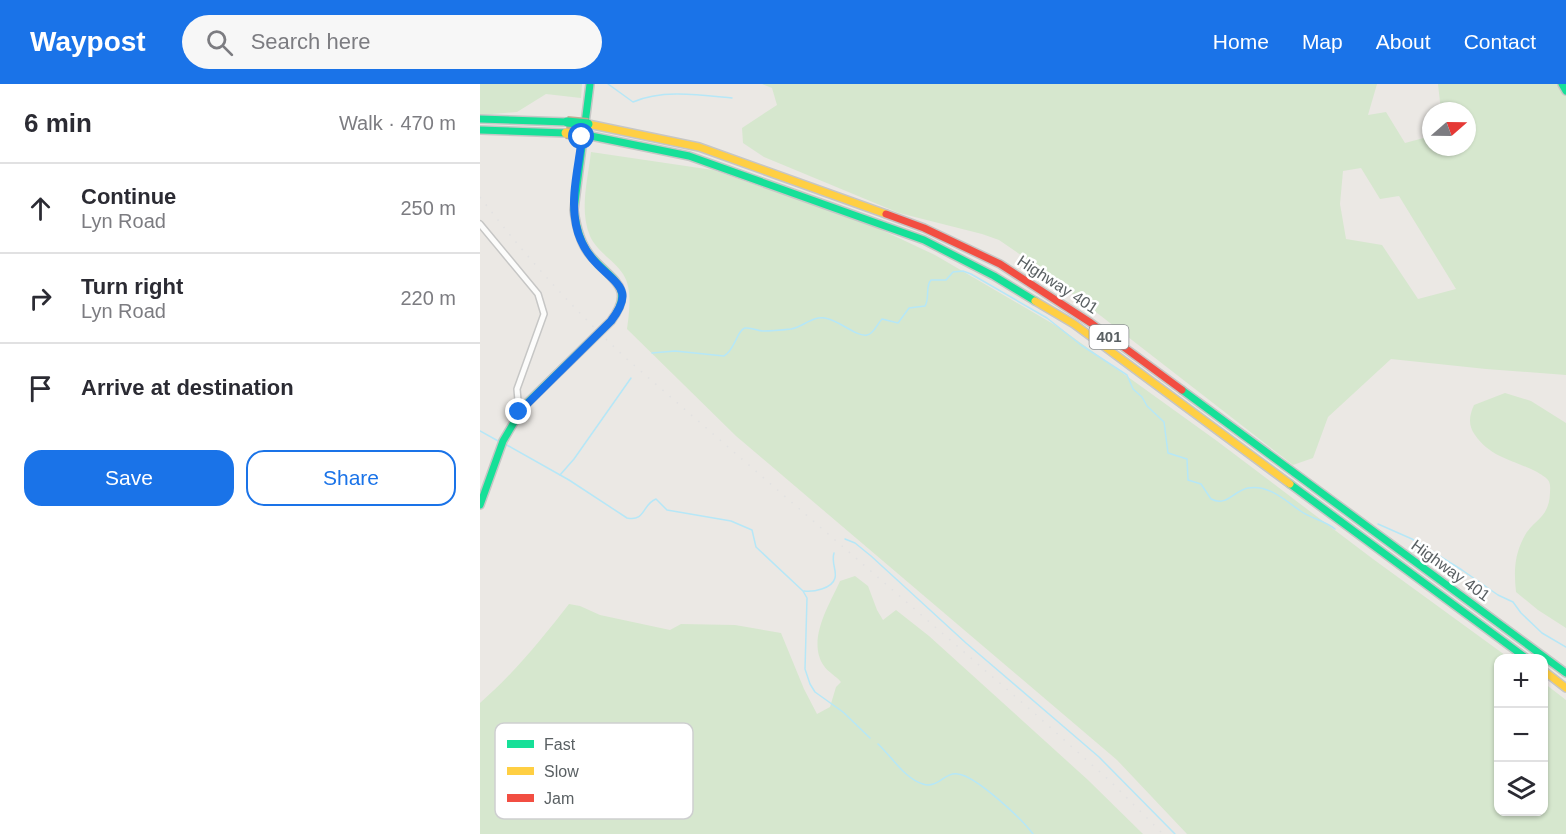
<!DOCTYPE html>
<meta charset="utf-8">
<style>
body{margin:0;font-family:Helvetica,sans-serif;background:#f7f7f7;color:#2b2b33}
.controls{position:absolute;right:18px;bottom:18px;display:grid;overflow:hidden;border-radius:12px;box-shadow:0 2px 4px #0004}
.controls button{width:54px;height:54px;display:grid;place-items:center;padding:0;border:0;border-bottom:2px solid #e1e1e2;background:#fff;color:#2b2b33;font:30px sans-serif}
.compass{position:absolute;left:942px;top:18px;width:54px;height:54px;border-radius:50%;background:#fff;box-shadow:0 2px 4px #0004;rotate:70deg}
.stop{position:absolute;width:18px;height:18px;margin:-14px;border:4px solid #1a73e8;border-radius:50%;background:#fff}
.stop.end{background:#1a73e8;border-color:#fff;box-shadow:0 2px 6px #0008}
.list{margin:0;padding:0;list-style:none}
h2{display:flex;justify-content:space-between;align-items:center;height:78px;margin:0;padding:0 24px;font-size:26px}
h2 small{font-size:20px;font-weight:400;color:#7c7c81}
.list li{display:grid;grid-template-columns:39px 1fr auto;gap:18px;align-items:center;box-sizing:border-box;height:90px;padding:0 24px;border-top:2px solid #e1e1e2}
.list b{display:block;font-size:22px;white-space:nowrap}
.list p{margin:0;font-size:20px;white-space:nowrap;color:#7c7c81}
.list em{font-size:20px;font-style:normal;color:#7c7c81}
.actions{display:flex;gap:12px;padding:18px 24px}
.actions a{flex:1;padding:14px 0;border:2px solid #1a73e8;border-radius:18px;text-align:center;font-size:21px;color:#1a73e8}
.actions .main{background:#1a73e8;color:#fff}
.icon{flex:none;width:33px;height:33px;fill:none;stroke:currentColor;stroke-width:2;stroke-linecap:round;stroke-linejoin:round}
.map{position:relative;flex:none;width:1086px;height:750px;overflow:hidden}
header{display:flex;align-items:center;gap:36px;box-sizing:border-box;height:84px;padding:0 30px;background:#1a73e8;color:#fff}
header strong{font-size:28px}
nav{display:flex;gap:33px;margin-inline-start:auto;font-size:21px}
.search{width:420px;height:54px;background:#f7f7f7;display:flex;align-items:center;gap:15px;box-sizing:border-box;padding:0 21px;border-radius:33px;color:#7c7c81;font-size:22px}
main{display:flex}
aside{flex:1;background:#fff}
.map>svg:first-child{display:block}
</style>
<header>
<strong>Waypost</strong>
<div class="search"><svg class="icon" aria-label="search" viewBox="0 0 24 24"><circle cx="10" cy="10" r="6"/><path d="M15 15l6 6"/></svg>Search here</div>
<nav><a>Home</a><a>Map</a><a>About</a><a>Contact</a></nav>
</header>
<main>
<aside>
<h2>6 min<small>Walk · 470 m</small></h2>
<ul class="list">
<li><svg class="icon" aria-label="ahead" viewBox="0 0 24 24"><path d="M12 20V5M6 11l6-6 6 6"/></svg><div><b>Continue</b><p>Lyn Road</p></div><em>250 m</em></li>
<li><svg class="icon" aria-label="right" viewBox="0 0 24 24"><path d="M7 20v-9h11M14 6l5 5-5 5"/></svg><div><b>Turn right</b><p>Lyn Road</p></div><em>220 m</em></li>
<li><svg class="icon" aria-label="arrive" viewBox="0 0 24 24"><path d="M6 21V4h12l-3 4 3 4H6"/></svg><div><b>Arrive at destination</b></div></li>
</ul>
<div class="actions"><a class="main">Save</a><a>Share</a></div>
</aside>
<div class="map">
<svg width="1086" height="750" viewBox="0 0 1086 750">
<rect width="100%" height="100%" fill="#ebe8e4"/>
<g fill="#d6e7ce" fill-rule="evenodd">
<polygon points="0,0 102,0 101,14 66,10 37,28 0,31"/>
<path d="M282,0H897L888,31L906,28L925,59L951,52V63H987V27H961L958,0H1086V291L1006,285L911,275L848,333L833,374L813,381L554,180L519,156L502,150L419,129L284,73L263,59L262,44L297,21L292,4ZM881,84L900,115L919,112L976,205L938,215L902,161L866,155L860,120L863,87Z"/>
<path d="M111,68L233,86L391,141L455,171L580,244L737,357L893,475L1029,574H1018V728H1064V599L1086,616V750H707L637,676L256,352L147,245C149,229 153,205 143,190C134,176 117,168 110,152C99,126 108,95 111,68Z"/>
<path d="M1025,309L1051,317L1086,339V544L1058,526L1036,508C1034,489 1034,473 1043,455C1052,435 1069,436 1070,409C1070,405 1071,400 1068,396C1066,393 1060,390 1057,388C1034,376 1011,374 995,351C988,341 989,332 994,321Z"/>
<path d="M375,492L388,502L397,526L403,536L416,526L449,552L608,696L663,750H0V619C34,589 61,556 89,520L100,522L120,531L190,546L201,540L255,541L301,549L324,605L337,630L350,623L356,603L361,598C356,592 348,588 344,582C326,556 350,520 360,497Z"/>
</g>
<g fill="none" stroke-linecap="round" stroke-linejoin="round">
<g stroke="#b6e7f7" stroke-width="1.5">
<path d="M128,0L153,18C182,5 221,11 252,14"/>
<path d="M172,269L195,267L244,272C255,266 257,246 265,244C272,243 277,247 283,247C292,247 302,246 311,245C323,243 332,232 345,234C359,236 376,253 387,251C394,250 397,240 402,235L418,239L429,224L445,222C450,214 445,202 451,196H466L473,188L483,187L491,190L567,234L601,261L647,291L653,305L662,313L667,322L684,338L688,369L707,375L708,396L721,400L731,415C747,423 753,407 768,404C789,400 807,418 822,428C833,435 845,437 855,445"/>
<polyline points="0,347 20,358"/>
<path d="M25,360L89,396L147,434C166,438 162,420 176,415L187,426L251,437L272,446L276,463L323,507L327,514L325,585L330,600L335,608L363,628L390,654"/>
<polyline points="80,391 94,375 151,294"/>
<polyline points="898,440 932,455 982,486 1018,511 1033,518 1041,529 1062,549 1086,563"/>
<polyline points="365,455 375,459 391,472 486,559 619,673 695,750"/>
<path d="M324,507C333,508 352,505 355,494C357,486 351,479 354,469"/>
<path d="M398,660C412,673 425,695 443,700C458,705 464,688 478,690C496,692 542,735 553,750"/>
</g>
<defs>
<polyline id="street" points="0,140 58,210 64,230 37,305 39,328"/>
<g id="fast">
<polyline points="1082,0 1086,7"/>
<polyline points="0,35 87,38"/>
<polyline points="0,46 86,49"/>
<polyline points="106,51 209,72 444,156 514,192 555,217"/>
<polyline points="702,306 1086,589"/>
<polyline points="810,400 1046,574"/>
<path d="M0,421L23,357L43,323L131,237C157,202 130,196 110,171C100,159 96,141 94,126L110,0"/>
</g>
<g id="slow">
<polyline points="108,40 219,63 406,130"/>
<polyline points="555,217 594,240 810,400"/>
<polyline points="1064,587 1086,604"/>
</g>
<polyline id="jam" points="406,130 444,144 520,180 611,239 702,306"/>
</defs>
<use href="#street" stroke="#c6c6c5" stroke-width="8"/>
<use href="#fast" stroke="#c6c6c5" stroke-width="10"/>
<use href="#slow" stroke="#c6c6c5" stroke-width="10"/>
<use href="#jam" stroke="#c6c6c5" stroke-width="10"/>
<use href="#street" stroke="#fcfcfb" stroke-width="5"/>
<use href="#fast" stroke="#16e098" stroke-width="7"/>
<use href="#slow" stroke="#ffcf43" stroke-width="7"/>
<use href="#jam" stroke="#f24e42" stroke-width="7"/>
<path stroke="#e2e1e1" stroke-width="1.5" stroke-dasharray="1.5 8" stroke-linecap="butt" d="M0,113C45,172 94,226 148,276L553,628L630,697L683,750"/>
<defs>
<polyline id="fast-bridge" points="87,38 108,40"/>
<polyline id="slow-bridge" points="86,49 106,51"/>
</defs>
<use href="#fast-bridge" stroke="#c2aa92" stroke-width="12" stroke-linecap="butt"/>
<use href="#slow-bridge" stroke="#c2aa92" stroke-width="12" stroke-linecap="butt"/>
<use href="#fast-bridge" stroke="#16e098" stroke-width="9"/>
<use href="#slow-bridge" stroke="#ffcf43" stroke-width="9"/>
</g>
<g fill="none" stroke-linecap="round" stroke-linejoin="round">
<path stroke="#1a73e8" stroke-width="8" d="M39,328L131,237C154,207 139,202 118,181C107,170 99,156 96,141C90,113 99,81 102,53"/>
</g>
<g text-anchor="middle" stroke-width="5" stroke-linejoin="round" paint-order="stroke">
<rect fill="#fff" stroke="#8c9092" stroke-width="1.5" x="609.5" y="241" width="39" height="24" rx="4.5"/>
<g font-size="15" font-weight="bold" fill="#5a6063">
<text x="629" y="258">401</text>
</g>
<g font-size="16" fill="#5a6063" stroke="#fff">
<text transform="translate(578 200) rotate(33)" y="6">Highway 401</text>
<text transform="translate(971 486) rotate(36)" y="6">Highway 401</text>
</g>
</g>
<rect x="15" y="639" width="198" height="96" rx="9" fill="#fff" stroke="#cecfd0" stroke-width="1.5"/>
<rect x="27" y="656" width="27" height="8" fill="#16e098"/>
<rect x="27" y="683" width="27" height="8" fill="#ffcf43"/>
<rect x="27" y="710" width="27" height="8" fill="#f24e42"/>
<g font-size="16" fill="#5a6063">
<text x="64" y="666">Fast</text>
<text x="64" y="693">Slow</text>
<text x="64" y="720">Jam</text>
</g>
</svg>
<div class="controls">
<button>+</button>
<button>−</button>
<button><svg class="icon" aria-label="layers" viewBox="0 0 24 24"><path d="M12 4l9 5-9 5-9-5zM3 14l9 5 9-5"/></svg></button>
</div>
<svg class="compass" viewBox="-18 -18 36 36"><path d="M0-13l5 13h-10z" fill="#e53935"/><path d="M0 13l5-13h-10z" fill="#7c7c81"/></svg>
<div class="stop" style="left:102px;top:53px"></div>
<div class="stop end" style="left:39px;top:328px"></div>
</div>
</main>
